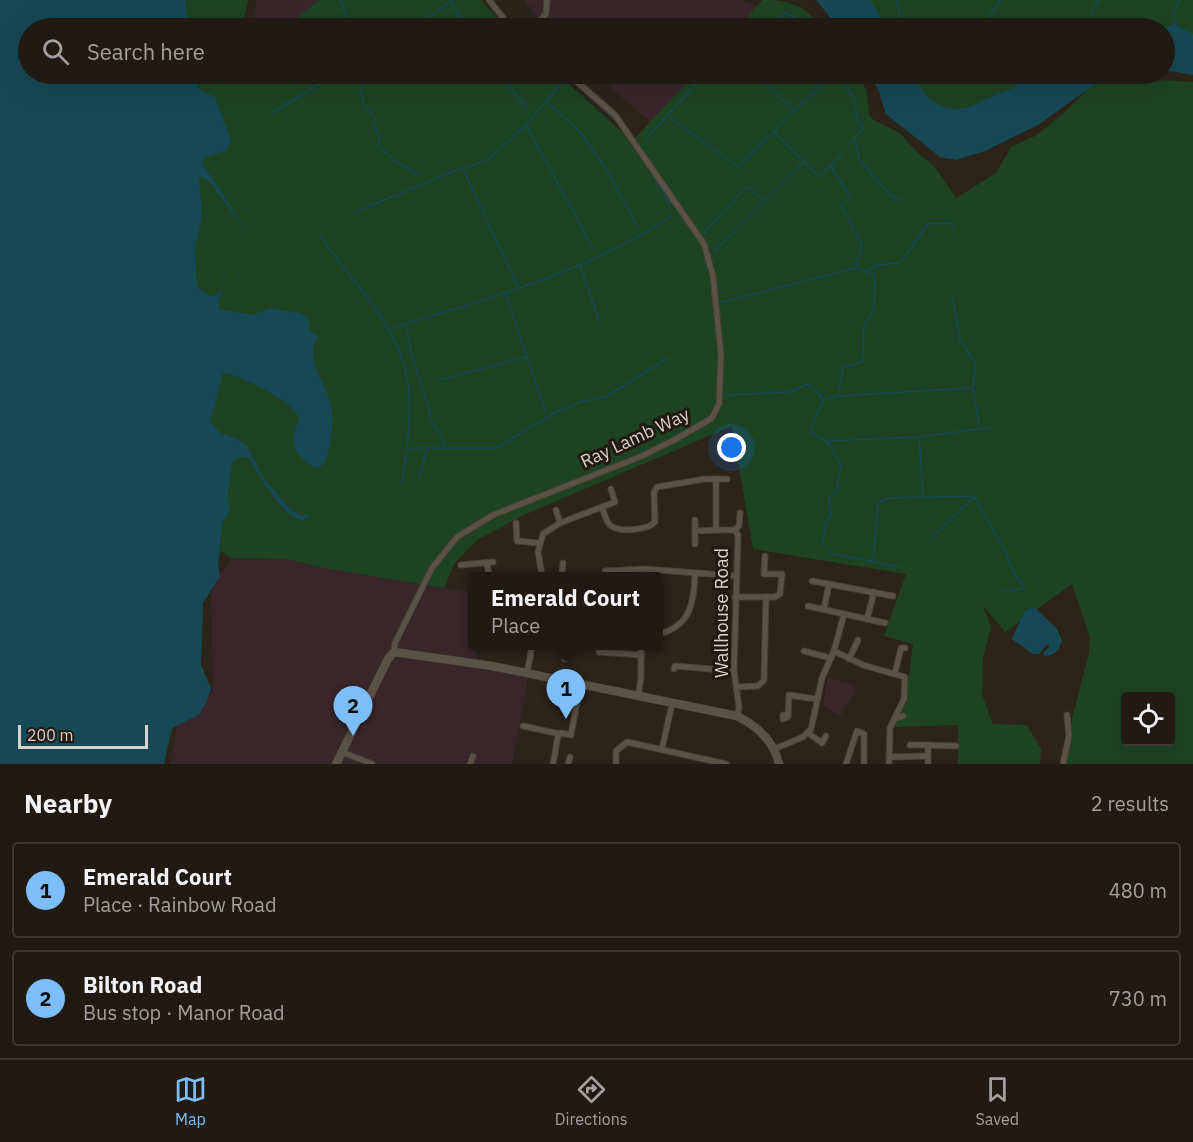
<!DOCTYPE html>
<meta charset="utf-8">
<style>
body{margin:0;font-family:"IBM Plex Sans",sans-serif;background:#29231c;color:#f1f3f6}
.controls{position:absolute;right:18px;bottom:18px;display:grid;overflow:hidden;border-radius:6px;box-shadow:0 6px 24px #0002}
.controls button{width:54px;height:54px;display:grid;place-items:center;padding:0;border:0;border-bottom:2px solid #3e3833;background:#211a13;color:#f1f3f6;font:30px sans-serif}
.scale{position:absolute;left:18px;bottom:15px;width:130px;box-sizing:border-box;padding-left:6px;border:3px solid #d8d2cc;border-top:0;font-size:16px;line-height:21px;white-space:nowrap;color:#d8d2cc;-webkit-text-stroke:4px #221a10;paint-order:stroke}
.you{position:absolute;left:732px;top:448px;width:21px;height:21px;margin:-15px;border:4px solid #fff;border-radius:50%;background:#1a73e8;box-shadow:0 0 0 9px #1a73e833}
.badge{display:grid;place-items:center;width:39px;height:39px;border-radius:50%;background:#7cbef9;color:#111;font-size:20px;font-weight:700}
.pin{position:absolute;translate:-50% -50px;filter:drop-shadow(0 2px 3px #0008)}
.pin::after{content:'';position:absolute;top:32px;width:21px;height:18px;background:inherit;clip-path:polygon(0 0,100% 0,50% 100%)}
.popup{position:absolute;left:468px;top:572px;width:195px;height:78px;box-sizing:border-box;display:grid;place-content:center;border-radius:6px;background:#211a13;filter:drop-shadow(0 2px 4px #0005);font-size:20px;white-space:nowrap;color:#a2a1a0}
.popup b{font-size:22px;color:#f1f3f6}
.popup::after{content:'';position:absolute;left:50%;top:100%;margin-left:-12px;border:12px solid transparent;border-top-color:#211a13}
.list{margin:0;padding:0;list-style:none}
h2{display:flex;justify-content:space-between;align-items:center;height:78px;margin:0;padding:0 24px;font-size:26px}
h2 small{font-size:20px;font-weight:400;color:#a2a1a0}
.list li{display:grid;grid-template-columns:39px 1fr auto;gap:18px;align-items:center;box-sizing:border-box;height:96px;margin:0 12px 12px;padding:0 12px;border:2px solid #3e3833;border-radius:6px}
.list b{display:block;font-size:22px;white-space:nowrap}
.list p{margin:0;font-size:20px;white-space:nowrap;color:#a2a1a0}
.list em{font-size:20px;font-style:normal;color:#a2a1a0}
.icon{flex:none;width:33px;height:33px;fill:none;stroke:currentColor;stroke-width:2;stroke-linecap:round;stroke-linejoin:round}
.map{position:relative;flex:none;width:1193px;height:764px;overflow:hidden}
.search{position:absolute;background:#211a13;box-shadow:0 6px 24px #0002;left:18px;right:18px;top:18px;height:66px;display:flex;align-items:center;gap:15px;box-sizing:border-box;padding:0 21px;border-radius:33px;color:#a2a1a0;font-size:22px}
.sheet{height:294px;background:#211a13}
nav{display:flex;justify-content:space-around;align-items:center;box-sizing:border-box;height:84px;border-top:2px solid #3e3833;background:#211a13;font-size:16px;color:#a2a1a0}
nav a{display:grid;justify-items:center;gap:3px}
nav .on{color:#7cbef9}
.map>svg:first-child{display:block}
</style>
<div class="map">
<svg width="1193" height="764" viewBox="0 0 1193 764">
<rect width="100%" height="100%" fill="#2c2319"/>
<g fill="#39262b">
<polygon points="257,0 319,0 284,28 252,28"/>
<polygon points="524,0 741,0 759,6 738,28 546,28"/>
<polygon points="596,74 696,74 651,123"/>
<polygon points="231,558 288,559 319,567 471,593 473,646 476,646 478,668 528,678 512,764 170,764 178,721 213,692 211,588"/>
<polygon points="827,678 855,685 854,688 857,690 840,716 823,706"/>
</g>
<g fill="#1d4323" fill-rule="evenodd">
<polygon points="122,0 248,0 242,28 125,28"/>
<polygon points="319,0 481,0 505,28 284,28"/>
<path d="M762,0C788,0 807,5 821,28H738Z"/>
<polygon points="838,0 1193,0 1193,52 1164,28 864,28"/>
<path d="M128,74H236V76L238,74H558L632,141L695,74H855L867,90L869,115L872,119L900,133L917,152L935,167L956,198L996,173L1011,147L1035,136L1062,115L1093,84L1101,79L1141,84L1165,80L1193,82V764H1065L1071,745V722L1089,653L1090,637L1072,584L1005,632L983,606L991,626L983,659L982,694L993,724L1027,725L1041,749L1040,764H958V725L894,727L906,702L913,644L884,636L906,574L753,549L732,426L524,515L477,540L454,564L444,588L319,567L288,559L231,558L221,551L218,564L220,576L203,603L201,665L211,687C204,718 196,712 173,727L164,764H94ZM1126,696H1170V742H1126Z"/>
<polygon points="890,74 1068,74 951,126"/>
</g>
<g fill="#174855">
<path d="M0,0H185L188,28H28V74H194L192,78L202,91L215,97L231,140L226,151L204,158L202,163L248,233L208,180L199,176L202,216L195,248L197,287L208,295L216,296L222,288L225,268C226,282 217,298 219,309L252,315L271,308L299,313L308,317L310,331L319,336C301,356 328,385 331,406C334,418 332,431 330,443C328,452 327,462 319,468C308,467 291,449 293,437C294,430 298,425 299,418C294,402 239,374 223,373L210,421L220,433L238,439L247,446L264,479L291,510L301,516L311,514L303,520C281,517 259,473 248,457H240L232,463L228,489L229,512L222,523L218,564L220,576L203,603L201,665L211,690L200,714L171,729L164,764H0Z"/>
<polygon points="816,0 870,0 888,28 839,28"/>
<path d="M1174,24L1193,34V75L1165,70L1164,28H1116C1134,22 1158,34 1174,24Z"/>
<path d="M868,74H912C924,95 938,114 965,108C974,107 982,100 991,97C1004,92 1017,88 1027,77L1026,74H1109L1038,125L985,151L956,160L940,157L886,114L878,89Z"/>
<path d="M1034,607L1057,629L1062,640C1059,650 1056,655 1045,656L1043,653L1050,646L1047,644L1039,654H1033L1012,639L1024,612Z"/>
</g>
<g fill="none" stroke-linecap="round" stroke-linejoin="round">
<g stroke="#174855" stroke-width="1.5">
<polyline points="340,0 351,28"/>
<path d="M897,0C898,10 900,23 910,28"/>
<polyline points="451,3 468,28"/>
<polyline points="1091,15 1098,0"/>
<polyline points="1177,24 1173,14 1180,0"/>
<polyline points="413,28 453,0"/>
<polyline points="769,28 785,13 804,22 808,28"/>
<polyline points="998,28 988,23 991,14 1001,0"/>
<polyline points="357,74 364,105 376,119 373,127 380,136 378,145 395,161 418,175"/>
<polyline points="500,74 527,109"/>
<polyline points="744,74 765,83 793,110"/>
<polyline points="836,74 854,97 857,119 864,128 848,145"/>
<polyline points="548,103 579,131 605,167 638,228"/>
<polyline points="272,113 336,74"/>
<polyline points="667,115 738,167 832,74"/>
<polyline points="526,125 593,248"/>
<polyline points="774,132 819,177 843,153"/>
<polyline points="855,139 859,159 890,195 902,201"/>
<polyline points="645,140 705,74"/>
<polyline points="831,166 851,198 841,205 862,245 856,267"/>
<polyline points="463,169 518,287"/>
<polyline points="651,172 670,205"/>
<polyline points="355,212 462,168 487,161 526,125 563,81 571,80 614,119"/>
<polyline points="704,233 747,186 764,200"/>
<path d="M320,236C350,280 397,322 407,377C413,411 407,449 402,483"/>
<polyline points="714,252 804,161"/>
<polyline points="580,265 599,321"/>
<polyline points="867,271 878,265 900,263 928,224 952,223 955,229"/>
<polyline points="505,292 545,410"/>
<polyline points="952,295 960,340 976,364 973,388 979,423"/>
<polyline points="722,302 856,268 875,275 874,310 864,325 863,362 843,367 838,396"/>
<polyline points="406,325 412,356 430,413 429,416 446,446"/>
<path d="M389,329C486,299 589,272 673,215"/>
<polyline points="436,381 526,357"/>
<polyline points="727,395 790,392 807,384 817,391 823,400 810,431 827,442 841,464 837,490 829,497 831,516 826,522 822,546"/>
<polyline points="823,400 838,396 973,388"/>
<polyline points="919,438 923,496"/>
<polyline points="828,441 919,437 993,427"/>
<polyline points="407,448 496,448 556,412 580,402 607,396 668,358"/>
<polyline points="418,478 428,448"/>
<polyline points="931,538 974,497"/>
<polyline points="829,553 901,567"/>
<polyline points="873,562 878,503 889,498 974,496 1006,552 1013,572 1025,588 1003,592"/>
</g>
<defs>
<g id="street">
<polyline points="489,0 511,28"/>
<polyline points="534,28 546,14 547,0"/>
<polyline points="716,479 716,530 735,530"/>
<path d="M602,507C604,513 606,521 610,525C618,533 648,530 655,522L654,492L657,487L705,479H727"/>
<polyline points="556,510 560,523"/>
<polyline points="695,520 695,531"/>
<polyline points="516,523 517,541 539,543"/>
<polyline points="695,544 695,531 716,530"/>
<polyline points="487,563 489,576"/>
<polyline points="461,565 493,562"/>
<polyline points="605,571 645,569 736,576"/>
<polyline points="542,576 538,552 543,534 560,523 615,502 611,489"/>
<polyline points="562,576 563,563"/>
<polyline points="812,581 893,596"/>
<polyline points="735,597 775,597 780,594 782,574 764,574 765,556"/>
<polyline points="808,606 885,623"/>
<polyline points="824,609 829,584"/>
<polyline points="867,619 874,592"/>
<path d="M659,634C691,626 694,602 695,573"/>
<polyline points="565,646 565,659"/>
<polyline points="804,651 830,658"/>
<polyline points="834,651 863,665 905,677 904,699 890,728 889,764"/>
<polyline points="394,652 395,643 432,568 457,537 493,515 642,456 678,438 712,418 719,404 721,355 713,276 704,244 615,115 568,74"/>
<polyline points="599,652 642,655"/>
<polyline points="849,659 858,640"/>
<polyline points="674,669 675,666 734,671"/>
<polyline points="895,673 901,648 905,648"/>
<polyline points="527,674 532,646"/>
<polyline points="737,687 758,686 764,680 766,597"/>
<polyline points="638,697 641,678 641,646"/>
<polyline points="787,715 783,715 783,719 788,717 789,695 816,699"/>
<polyline points="737,716 739,707 734,671 738,535 735,530 739,526 740,513"/>
<polyline points="894,719 903,716"/>
<polyline points="523,726 560,734"/>
<polyline points="808,733 822,743 826,736"/>
<polyline points="910,745 928,745"/>
<polyline points="662,749 672,704"/>
<polyline points="774,749 803,737 811,729 822,678 834,651 844,614"/>
<polyline points="342,752 372,764"/>
<polyline points="928,756 928,745 956,746"/>
<polyline points="889,757 928,756 928,764"/>
<polyline points="470,764 473,756"/>
<polyline points="553,764 558,736 561,733 571,735 580,686"/>
<polyline points="568,764 570,757"/>
<polyline points="616,764 616,751 627,742 726,764"/>
<polyline points="846,764 857,731 864,734 864,764"/>
<polyline points="1063,764 1069,736 1067,715"/>
</g>
<path id="secondary" d="M336,764L388,659L394,652L492,666L737,716C757,726 774,741 779,764"/>
</defs>
<use href="#street" stroke="#474038" stroke-width="7"/>
<use href="#secondary" stroke="#474038" stroke-width="9"/>
<use href="#street" stroke="#5b5246" stroke-width="5"/>
<use href="#secondary" stroke="#5b5246" stroke-width="8"/>
</g>
<g text-anchor="middle" stroke-width="6" stroke-linejoin="round" paint-order="stroke">
<g font-size="18" fill="#d8d2cc" stroke="#221a10">
<text transform="translate(635 438) rotate(-25)" y="6">Ray Lamb Way</text>
<text transform="translate(722 613) rotate(-90)" y="6">Wallhouse Road</text>
</g>
</g>
</svg>
<div class="controls">
<button><svg class="icon" aria-label="locate" viewBox="0 0 24 24"><circle cx="12" cy="12" r="6"/><path d="M12 2v4M12 18v4M2 12h4M18 12h4"/></svg></button>
</div>
<div class="scale">200 m</div>
<div class="you"></div>
<div class="pin badge" style="left:566px;top:719px">1</div>
<div class="popup"><b>Emerald Court</b>Place</div>
<div class="pin badge" style="left:353px;top:736px">2</div>
<div class="search"><svg class="icon" aria-label="search" viewBox="0 0 24 24"><circle cx="10" cy="10" r="6"/><path d="M15 15l6 6"/></svg>Search here</div>
</div>
<section class="sheet">
<h2>Nearby<small>2 results</small></h2>
<ul class="list">
<li><span class="badge">1</span><div><b>Emerald Court</b><p>Place · Rainbow Road</p></div><em>480 m</em></li>
<li><span class="badge">2</span><div><b>Bilton Road</b><p>Bus stop · Manor Road</p></div><em>730 m</em></li>
</ul>
</section>
<nav>
<a class="on"><svg class="icon" aria-label="map" viewBox="0 0 24 24"><path d="M3 6l6-2 6 2 6-2v14l-6 2-6-2-6 2zM9 4v14M15 6v14"/></svg>Map</a>
<a><svg class="icon" aria-label="directions" viewBox="0 0 24 24"><path d="M12 3l9 9-9 9-9-9zM9 14v-3h6M13 9l2 2-2 2"/></svg>Directions</a>
<a><svg class="icon" aria-label="saved" viewBox="0 0 24 24"><path d="M7 4h10v16l-5-4-5 4z"/></svg>Saved</a>
</nav>
